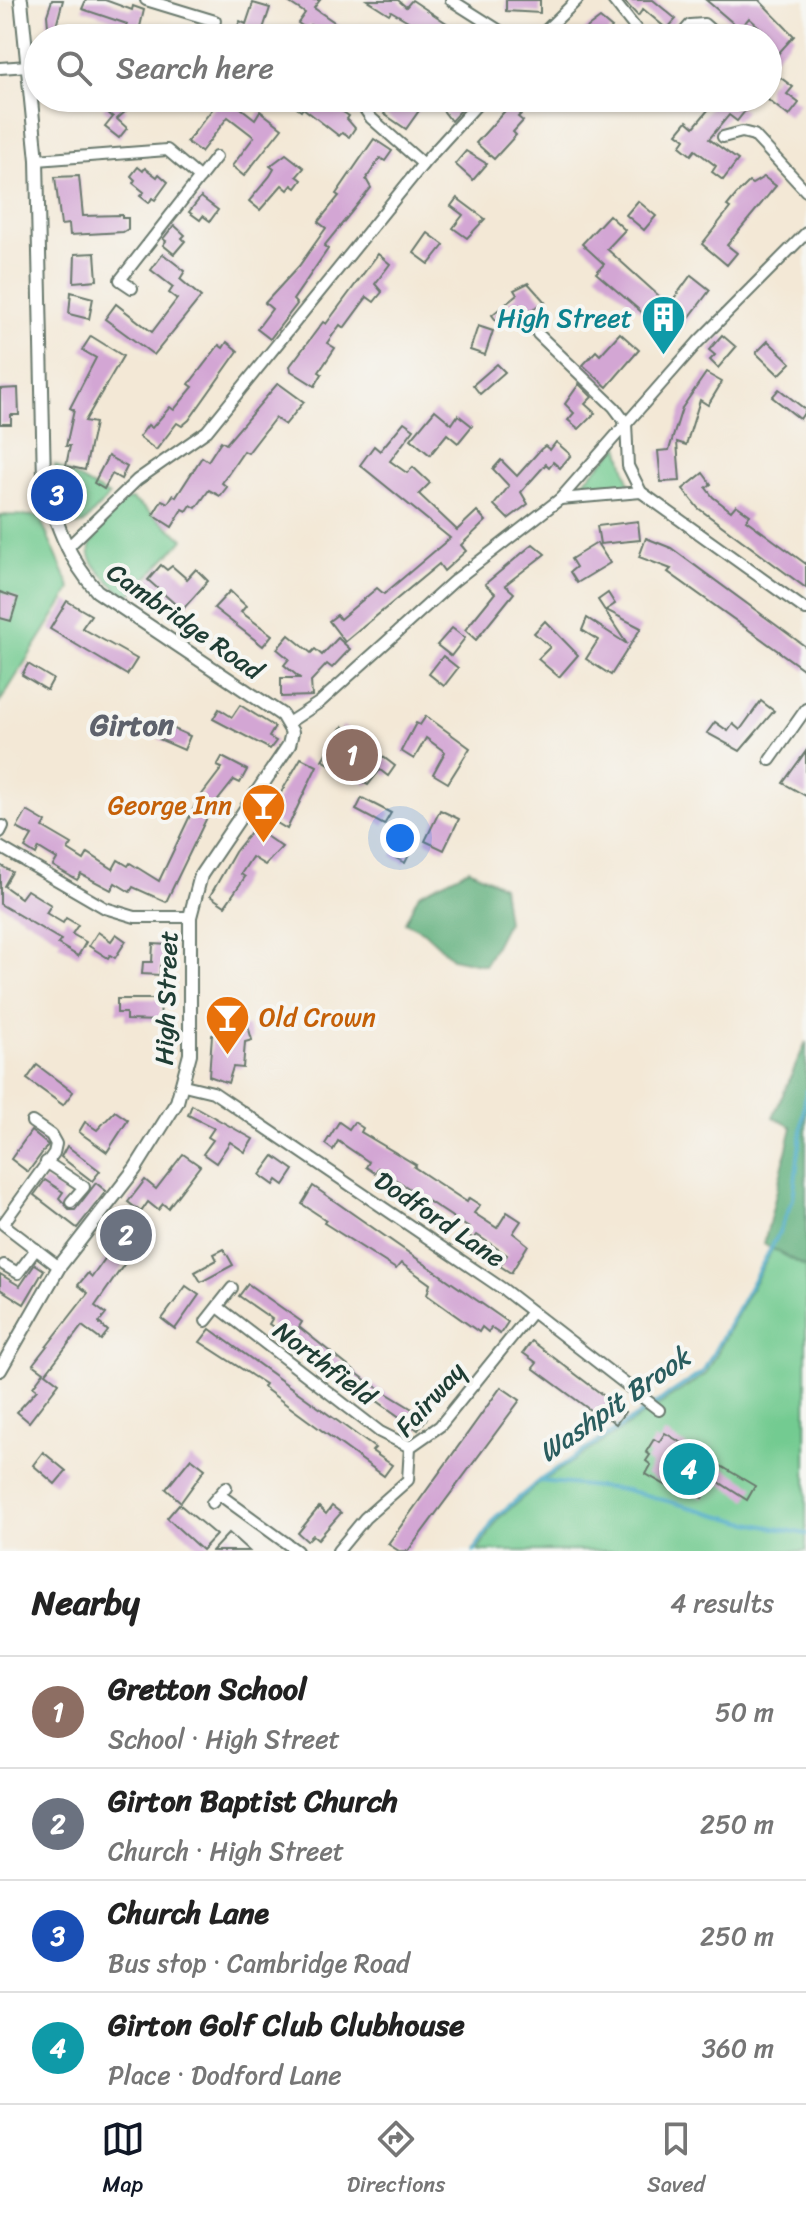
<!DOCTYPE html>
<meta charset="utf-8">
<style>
body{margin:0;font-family:Sriracha,sans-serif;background:#f2f2f2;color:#222}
.you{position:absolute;left:400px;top:838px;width:28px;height:28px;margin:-20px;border:6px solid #fff;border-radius:50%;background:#1a73e8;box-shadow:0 0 0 12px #1a73e833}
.badge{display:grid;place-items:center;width:52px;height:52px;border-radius:50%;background:#111827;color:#fff;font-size:26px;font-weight:700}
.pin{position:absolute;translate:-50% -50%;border:4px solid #fff;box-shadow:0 2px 8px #0006}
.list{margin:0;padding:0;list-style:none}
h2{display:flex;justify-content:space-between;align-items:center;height:104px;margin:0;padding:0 32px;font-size:34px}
h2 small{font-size:26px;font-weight:400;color:#767676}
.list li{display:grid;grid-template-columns:52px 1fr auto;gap:24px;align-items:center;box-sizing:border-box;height:112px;padding:0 32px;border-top:2px solid #e0e0e0}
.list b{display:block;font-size:30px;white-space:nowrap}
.list p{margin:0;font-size:26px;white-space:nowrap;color:#767676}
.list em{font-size:26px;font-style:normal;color:#767676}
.icon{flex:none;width:44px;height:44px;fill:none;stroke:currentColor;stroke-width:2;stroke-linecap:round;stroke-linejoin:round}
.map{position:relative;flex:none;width:806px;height:1551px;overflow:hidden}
.search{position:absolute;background:#fff;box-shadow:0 2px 6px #0004;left:24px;right:24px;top:24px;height:88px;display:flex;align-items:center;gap:20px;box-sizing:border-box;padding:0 28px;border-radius:44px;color:#767676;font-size:30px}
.sheet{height:552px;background:#fff}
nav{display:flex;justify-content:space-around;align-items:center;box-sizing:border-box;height:112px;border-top:2px solid #e0e0e0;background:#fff;font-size:22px;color:#767676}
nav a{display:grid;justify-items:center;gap:4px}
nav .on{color:#111827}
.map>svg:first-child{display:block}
</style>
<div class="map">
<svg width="806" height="1551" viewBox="0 0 806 1551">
<rect width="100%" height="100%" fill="#f6f6f2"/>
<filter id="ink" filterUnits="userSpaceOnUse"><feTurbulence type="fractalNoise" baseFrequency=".0125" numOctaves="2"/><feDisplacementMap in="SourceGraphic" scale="16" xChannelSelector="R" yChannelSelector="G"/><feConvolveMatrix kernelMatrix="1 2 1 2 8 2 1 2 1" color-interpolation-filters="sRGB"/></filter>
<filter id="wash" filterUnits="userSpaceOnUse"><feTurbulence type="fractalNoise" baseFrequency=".006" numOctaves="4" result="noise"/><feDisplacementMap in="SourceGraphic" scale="32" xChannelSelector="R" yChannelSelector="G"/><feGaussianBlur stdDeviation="1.8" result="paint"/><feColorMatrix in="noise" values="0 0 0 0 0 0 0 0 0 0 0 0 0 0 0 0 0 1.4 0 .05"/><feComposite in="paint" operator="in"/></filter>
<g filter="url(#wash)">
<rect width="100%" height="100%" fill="#f3e8d6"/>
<g fill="#73cb91" stroke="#498462" stroke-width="2">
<polygon points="619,446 631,490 571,494"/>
<polygon points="55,465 109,496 84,523 67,527 58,498"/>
<path d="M132,499L184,539L127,598C74,550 81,551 124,500Z"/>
<polygon points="0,515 39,516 71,589 0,702"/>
<polygon points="773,1248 806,1267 806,1551 478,1551 499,1518 540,1483 706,1374"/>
</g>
<g fill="#5eaf7b" stroke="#3e7658" stroke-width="2">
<polygon points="469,869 502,886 507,922 485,965 452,958 424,932 405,922 419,894"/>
<polygon points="806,1042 806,1267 764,1244 792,1127 773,1117"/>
</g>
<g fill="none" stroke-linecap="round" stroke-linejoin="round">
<g stroke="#44a8c4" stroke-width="4">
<polyline points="539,1481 703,1372 776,1239 793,1199 806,1091"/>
<polyline points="474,1551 497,1516 539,1481 627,1490 744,1522 806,1534"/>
</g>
</g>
<g id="blocks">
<g fill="#d3a6d4">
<polygon points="52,0 63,0 53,38 49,38 47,15"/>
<polygon points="86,0 105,0 132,10 133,6 144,10 138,35 125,30 127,24 82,9"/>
<polygon points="285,0 320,0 314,8 340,26 332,36 310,25 307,29 298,23 305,13"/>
<polygon points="367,0 398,0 406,7 412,0 469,38 434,37 420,28 414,38 402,30 408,21 391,11 389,14"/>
<polygon points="506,0 540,0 540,13 506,11"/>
<polygon points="623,0 653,0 676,19 667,29 643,9 638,16"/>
<polygon points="706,0 759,0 794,36 768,65 768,35 749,18 740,29"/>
<polygon points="253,3 270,8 260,38 232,38 240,21 246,24"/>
<polygon points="600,18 612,28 604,38 593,38 584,30"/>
<polygon points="777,75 793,87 787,94 799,103 789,116 768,100 768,86"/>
<polygon points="111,98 127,110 117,119 127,128 119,138 105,127 113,117 103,109"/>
<polygon points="221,98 228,98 255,119 260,111 282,128 244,176 232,166 254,137 228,117 201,152 187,142"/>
<polygon points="289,98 322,98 349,116 347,119 355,128 349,137 342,133 339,136 303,108 301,111 293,105 295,102"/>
<polygon points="395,98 412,98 423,105 406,129 384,114"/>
<polygon points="451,98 472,98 451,121 442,109"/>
<polygon points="506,98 538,98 518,117 523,121 513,132 516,135 494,159 476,143 512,103"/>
<polygon points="718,98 729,98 745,111 737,121 729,115 709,139 738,160 723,180 712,172 716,166 695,150 691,155 680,146 685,139 677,133 687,121 694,127"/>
<polygon points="374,139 392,151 385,161 380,158 366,179 371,188 324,246 328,249 293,300 297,304 270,339 257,329 272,309 265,303 299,266 326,228 318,222 339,196 336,194"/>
<polygon points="466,151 487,164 473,180 455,164"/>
<polygon points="286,154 304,168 297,176 302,180 296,188 292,185 288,190 282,185 260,210 249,201 270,176 274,169 270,166"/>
<polygon points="138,167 143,171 145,168 157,177 159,174 168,182 155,200 152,198 149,203 140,196 144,192 133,183 135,180 131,176"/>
<polygon points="79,176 83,216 122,215 122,218 128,218 128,229 123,232 70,235 69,224 61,225 55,177"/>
<polygon points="764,177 776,186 727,245 737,253 727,265 702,244 730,208 727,206 736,195 749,182 752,184"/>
<polygon points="201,197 218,210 210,221 203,216 200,220 189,212"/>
<polygon points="457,198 485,219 467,238 453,228 463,215 451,206"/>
<polygon points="638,201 656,216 644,230 626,215"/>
<polygon points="609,215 625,230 607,249 669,305 691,275 710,290 673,339 596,273 604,264 582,244"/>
<polygon points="174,225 185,235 182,238 185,241 174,254 163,245 166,241 163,239"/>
<polygon points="428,233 444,245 429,264 414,253"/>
<polygon points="95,253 97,280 74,282 75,254"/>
<polygon points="163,254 185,271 180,279 201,297 154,355 105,319 116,304 152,332 177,299 169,293 173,287 151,270"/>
<polygon points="378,254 390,264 375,284 382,292 374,302 367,297 344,328 340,325 327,343 335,348 319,372 322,374 315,386 291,371 290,366 323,322 326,324"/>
<polygon points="528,283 545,302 527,312 525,309 501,327 492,315 517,295 514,290"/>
<polygon points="71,292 93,298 89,319 69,314"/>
<polygon points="478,326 493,331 485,355 470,350"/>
<polygon points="620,333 639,350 607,387 583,365 596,351 600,355"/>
<polygon points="722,335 736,347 718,368 710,360 715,355 709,350"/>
<polygon points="91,336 123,356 85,421 95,423 85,470 66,466 70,446 66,446 74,410 70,408 96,358 82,350"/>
<polygon points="768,341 791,363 779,375 756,353"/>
<polygon points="227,342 238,351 189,420 182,426 177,423 156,450 139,437 148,425 152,428 170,407 174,410 193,387 189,384 219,345 223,348"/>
<polygon points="497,364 505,372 480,394 473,385"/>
<polygon points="706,373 722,382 708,405 700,400 686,445 677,442 680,481 661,482 658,451 669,450 682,408"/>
<polygon points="278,383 304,402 285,425 275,418 248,453 244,451 222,483 227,487 220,496 209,490 196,508 191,505 187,511 183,509 172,527 153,515 162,500 168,503 173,495 176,497 202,457 208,461 221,441 226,444"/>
<polygon points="579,384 592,397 585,404 595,413 579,429 568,420 574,413 565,404"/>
<polygon points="18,388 19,415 11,415 11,424 0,424 0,389"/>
<polygon points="779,389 806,410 800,419 772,397"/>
<polygon points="435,410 452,424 458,415 472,426 458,443 447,434 430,455 411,439"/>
<polygon points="404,422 414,429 390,461 407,473 413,467 430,483 419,494 457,530 477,511 486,521 461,545 466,551 444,571 439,564 345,642 329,621 337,615 340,619 377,588 384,594 450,538 360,465 374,446 380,451"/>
<polygon points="556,442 571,455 560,468 553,462 549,467 546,464 521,492 528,504 508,519 494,505 509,486 493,469 501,460 517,476 541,449 545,446 550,450"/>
<polygon points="108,456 127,467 121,479 112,474 104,489 94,483"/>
<polygon points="703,473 711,484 706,488 713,497 731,511 736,505 750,515 746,520 806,564 806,588 698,508 683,489"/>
<polygon points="638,521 640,540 600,544 597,526"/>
<polygon points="646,538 671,548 806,647 806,671 668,572 671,569 639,557"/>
<polygon points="597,543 610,563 577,583 570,572 576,567 571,559"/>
<polygon points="533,544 545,554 505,585 514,593 476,640 465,630 495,593 485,584"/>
<polygon points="161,565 167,570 172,566 187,579 196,569 208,581 174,619 166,611 174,603 148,580"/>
<polygon points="230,591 246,606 241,612 272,635 263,646 214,608"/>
<polygon points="0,592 18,598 11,621 0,618"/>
<polygon points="608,593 615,604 606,610 641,628 611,675 586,659 598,640 582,630 587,618 627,644 598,600"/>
<polygon points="67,601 91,615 82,628 137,659 127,675 50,629"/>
<polygon points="545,621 578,655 559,677 538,659 550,647 534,633"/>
<polygon points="452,628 465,638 451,656 437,645"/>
<polygon points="289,635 311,653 315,649 322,655 338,638 350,649 332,668 327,664 311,681 312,696 281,697 281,678 300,678 284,665 289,659 277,649"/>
<polygon points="443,656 458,668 444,686 429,674"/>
<polygon points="28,664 53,679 47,690 22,675"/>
<polygon points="761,701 774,711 740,751 707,733 715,722 728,731 733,724 740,730"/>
<polygon points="240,705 275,727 269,737 276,741 270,749 213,719 219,709 232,717"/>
<polygon points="426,716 470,748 448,783 433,774 445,752 426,738 414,759 401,751 416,723 420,725"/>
<polygon points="165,725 190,736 184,750 159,739"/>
<polygon points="343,726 395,766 388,776 380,770 368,785 322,760"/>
<polygon points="806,751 806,796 783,783"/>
<polygon points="222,757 247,770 240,783 234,780 211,809 166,902 133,887 130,892 115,883 111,890 81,874 77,880 53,866 57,859 39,848 36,855 25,848 32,836 17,828 27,811 46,822 43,827 72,844 68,850 84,860 88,853 113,869 118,860 128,866 130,863 159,881 197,801 222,768 217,766"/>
<polygon points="301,758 317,766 287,829 267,817"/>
<polygon points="362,798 391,813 384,825 356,810"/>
<polygon points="440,810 459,819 444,850 425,841"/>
<polygon points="254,828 282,847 265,865 252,857 241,874 245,877 225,906 210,896 235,852"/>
<polygon points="403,836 415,843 405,863 392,856"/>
<polygon points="0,865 12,872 4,886 21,898 27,890 51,905 46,913 63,923 66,918 78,925 72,934 86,942 78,956 58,944 61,940 0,904"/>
<polygon points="98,932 111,941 116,934 126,941 115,958 110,955 108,958 89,946"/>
<polygon points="153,944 168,945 167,967 160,966 160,975 142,974 143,962 152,962"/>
<polygon points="117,999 160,999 161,1021 126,1020 126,1013 117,1013"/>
<polygon points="248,1026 252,1040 245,1042 243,1068 233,1067 228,1083 209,1076 212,1035"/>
<polygon points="37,1065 73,1092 63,1105 27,1079"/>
<polygon points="192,1105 253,1139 245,1152 230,1142 216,1163 203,1154 213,1140 208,1137 214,1128 188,1115"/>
<polygon points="115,1111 128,1120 107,1152 79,1132 85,1122 97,1130"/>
<polygon points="339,1122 349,1129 354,1122 363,1128 361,1132 416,1165 414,1167 435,1181 467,1202 469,1198 480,1205 474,1213 497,1228 507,1212 521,1221 513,1233 528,1245 511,1273 500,1266 507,1255 477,1235 474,1239 466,1234 469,1228 378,1168 375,1173 366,1167 369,1162 338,1141 333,1150 325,1144"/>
<polygon points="31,1131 48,1145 28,1172 11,1159"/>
<polygon points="67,1146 100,1171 92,1181 61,1157"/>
<polygon points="183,1154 200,1166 168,1208 163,1204 158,1210 148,1202 141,1212 128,1202 145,1180 156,1189"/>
<polygon points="274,1156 294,1170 284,1185 277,1180 274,1185 260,1175"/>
<polygon points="45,1180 63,1192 59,1198 70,1210 75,1210 96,1183 106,1191 77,1228 34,1195"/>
<polygon points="313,1186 508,1322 500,1334 491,1328 488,1332 482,1327 479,1332 427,1295 430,1284 401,1263 396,1269 324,1223 326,1220 302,1204"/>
<polygon points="114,1218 147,1242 134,1260 130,1256 95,1306 106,1314 99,1323 108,1331 101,1340 82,1326 46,1373 59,1383 29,1422 17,1412 37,1390 33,1387 44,1372 33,1364 88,1293 78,1285 88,1273 92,1277 119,1239 106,1229"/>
<polygon points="224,1249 233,1265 201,1282 195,1272 217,1260 214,1254"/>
<polygon points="35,1264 44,1270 24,1304 0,1289 0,1274 20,1286"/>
<polygon points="248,1284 302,1322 299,1327 368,1382 427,1418 418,1430 269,1324 272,1319 239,1296"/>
<polygon points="186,1286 199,1295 175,1329 162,1319"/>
<polygon points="210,1329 375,1448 372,1451 392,1465 384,1476 287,1405 263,1387 265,1384 200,1342"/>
<polygon points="532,1341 625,1412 616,1424 608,1418 605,1421 533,1368 537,1363 523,1353"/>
<polygon points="501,1387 520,1400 408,1551 399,1551 388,1544"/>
<polygon points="665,1433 755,1486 747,1500 714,1479 702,1498 685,1487 681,1494 646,1474 651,1465 646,1461 650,1455 646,1452 654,1439 659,1442"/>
<polygon points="43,1452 66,1471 55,1484 33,1465"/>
<polygon points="191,1458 205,1469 181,1502 166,1489"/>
<polygon points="179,1504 216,1535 202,1550 167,1518"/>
<polygon points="332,1506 341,1513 318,1539 313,1535 307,1541 298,1533 319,1507 326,1514"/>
<polygon points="229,1533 249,1551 212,1551"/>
</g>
</g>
</g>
<g filter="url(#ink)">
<use href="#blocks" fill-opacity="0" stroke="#69796d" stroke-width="2"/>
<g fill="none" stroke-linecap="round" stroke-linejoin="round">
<defs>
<g id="minor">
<polyline points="146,0 215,21"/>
<polyline points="451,0 511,38"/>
<polyline points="613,0 643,38"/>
<polyline points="538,38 577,0"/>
<polyline points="679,38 690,25 704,24 720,38"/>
<polyline points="0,68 28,66"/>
<polyline points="357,98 371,118 423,164"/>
<polyline points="723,137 742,132 754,135 806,191"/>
<polyline points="37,160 167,150 200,178"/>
<polyline points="132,288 120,280 216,157"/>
<polyline points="538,334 614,407 626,423 628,466 641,492 806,610"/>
<polyline points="560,499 641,492"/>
<polyline points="67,548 137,480 207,431 423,164 483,98"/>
<polyline points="288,723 320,702 454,581 560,499 698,342 806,233"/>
<polyline points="770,760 806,709"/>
<polyline points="0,832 3,826"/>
<polyline points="0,847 105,908 135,917 190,917"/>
<polyline points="184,1085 213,1092 503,1289 659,1410"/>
<polyline points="32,1122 51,1135 56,1144 54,1153 3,1224 59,1267"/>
<polyline points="46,1162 84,1187 71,1202"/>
<polyline points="4,1265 18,1273 36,1249"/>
<polyline points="218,1307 380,1432 410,1447"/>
<polyline points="206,1321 232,1288"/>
<polyline points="220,1495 297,1551"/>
<polyline points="212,1503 226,1487"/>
<polyline points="338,1551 365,1518 408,1480 410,1447 440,1426 532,1312"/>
</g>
<path id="tertiary" d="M0,1370L59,1267L135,1169L177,1102L190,1054V917L201,875L289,745L292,732L282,715L97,591C68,559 55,522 44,480L37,160L21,0"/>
</defs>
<use href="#minor" stroke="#69796d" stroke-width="14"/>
<use href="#tertiary" stroke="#69796d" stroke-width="16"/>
<use href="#minor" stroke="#fff" stroke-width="10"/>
<use href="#tertiary" stroke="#fff" stroke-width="12"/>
</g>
</g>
<defs>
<symbol id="building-pin" viewBox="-11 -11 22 30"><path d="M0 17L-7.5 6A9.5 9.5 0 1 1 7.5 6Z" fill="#0f9aa8" stroke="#f6f6f2"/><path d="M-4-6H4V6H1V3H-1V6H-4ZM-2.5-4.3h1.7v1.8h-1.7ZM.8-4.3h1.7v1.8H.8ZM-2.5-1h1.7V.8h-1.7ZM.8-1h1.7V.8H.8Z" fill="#fff"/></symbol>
<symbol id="bar-pin" viewBox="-11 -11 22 30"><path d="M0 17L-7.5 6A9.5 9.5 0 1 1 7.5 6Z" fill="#e8710a" stroke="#f6f6f2"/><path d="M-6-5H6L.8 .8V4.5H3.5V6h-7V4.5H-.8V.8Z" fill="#fff"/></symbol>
</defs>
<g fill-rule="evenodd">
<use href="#building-pin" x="638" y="292" width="51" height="69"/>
<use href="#bar-pin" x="238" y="780" width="51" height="69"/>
<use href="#bar-pin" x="202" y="992" width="51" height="69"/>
</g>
<g text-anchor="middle" stroke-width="8" stroke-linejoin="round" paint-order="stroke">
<g font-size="26" fill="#0d838f" stroke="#f6f6f2" text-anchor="end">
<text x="632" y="327">High Street</text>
</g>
<g font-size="26" fill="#1f3d34" stroke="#f6f6f2">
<text transform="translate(185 621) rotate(35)" y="9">Cambridge Road</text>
<text transform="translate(166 998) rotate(-88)" y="9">High Street</text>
<text transform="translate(440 1219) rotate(34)" y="9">Dodford Lane</text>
<text transform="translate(325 1363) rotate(37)" y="9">Northfield</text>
<text transform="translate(430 1399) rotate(-48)" y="9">Fairway</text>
</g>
<g font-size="26" fill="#c56008" stroke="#f6f6f2" text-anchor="end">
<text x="232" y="814">George Inn</text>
<text x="259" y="1026" text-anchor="start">Old Crown</text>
</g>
<g font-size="28" font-style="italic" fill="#2a5d5f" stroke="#f6f6f2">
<text transform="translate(614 1404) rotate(-35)" y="10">Washpit Brook</text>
</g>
<g font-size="30" font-weight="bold" fill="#5e626c" stroke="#f6f6f2">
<text x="132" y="735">Girton</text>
</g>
</g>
</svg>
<div class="you"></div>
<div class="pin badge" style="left:352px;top:755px;background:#8d6e63">1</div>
<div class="pin badge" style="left:126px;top:1235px;background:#6b7280">2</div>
<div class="pin badge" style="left:57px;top:495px;background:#1a4fb4">3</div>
<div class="pin badge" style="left:689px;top:1469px;background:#0f9aa8">4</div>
<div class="search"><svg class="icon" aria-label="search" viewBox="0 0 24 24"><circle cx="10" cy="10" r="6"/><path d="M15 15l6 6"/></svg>Search here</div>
</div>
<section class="sheet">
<h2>Nearby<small>4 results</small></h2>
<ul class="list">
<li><span class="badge" style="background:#8d6e63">1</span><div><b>Gretton School</b><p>School · High Street</p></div><em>50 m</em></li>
<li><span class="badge" style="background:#6b7280">2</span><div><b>Girton Baptist Church</b><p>Church · High Street</p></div><em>250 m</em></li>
<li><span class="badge" style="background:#1a4fb4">3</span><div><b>Church Lane</b><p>Bus stop · Cambridge Road</p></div><em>250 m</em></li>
<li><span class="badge" style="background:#0f9aa8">4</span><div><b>Girton Golf Club Clubhouse</b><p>Place · Dodford Lane</p></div><em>360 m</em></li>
</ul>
</section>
<nav>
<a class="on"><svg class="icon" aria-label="map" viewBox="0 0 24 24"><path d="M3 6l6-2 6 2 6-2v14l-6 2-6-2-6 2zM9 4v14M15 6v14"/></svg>Map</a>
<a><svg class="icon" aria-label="directions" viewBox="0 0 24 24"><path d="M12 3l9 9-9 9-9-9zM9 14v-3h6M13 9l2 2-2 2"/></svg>Directions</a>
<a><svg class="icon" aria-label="saved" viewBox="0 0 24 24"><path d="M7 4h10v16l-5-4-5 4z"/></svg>Saved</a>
</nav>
